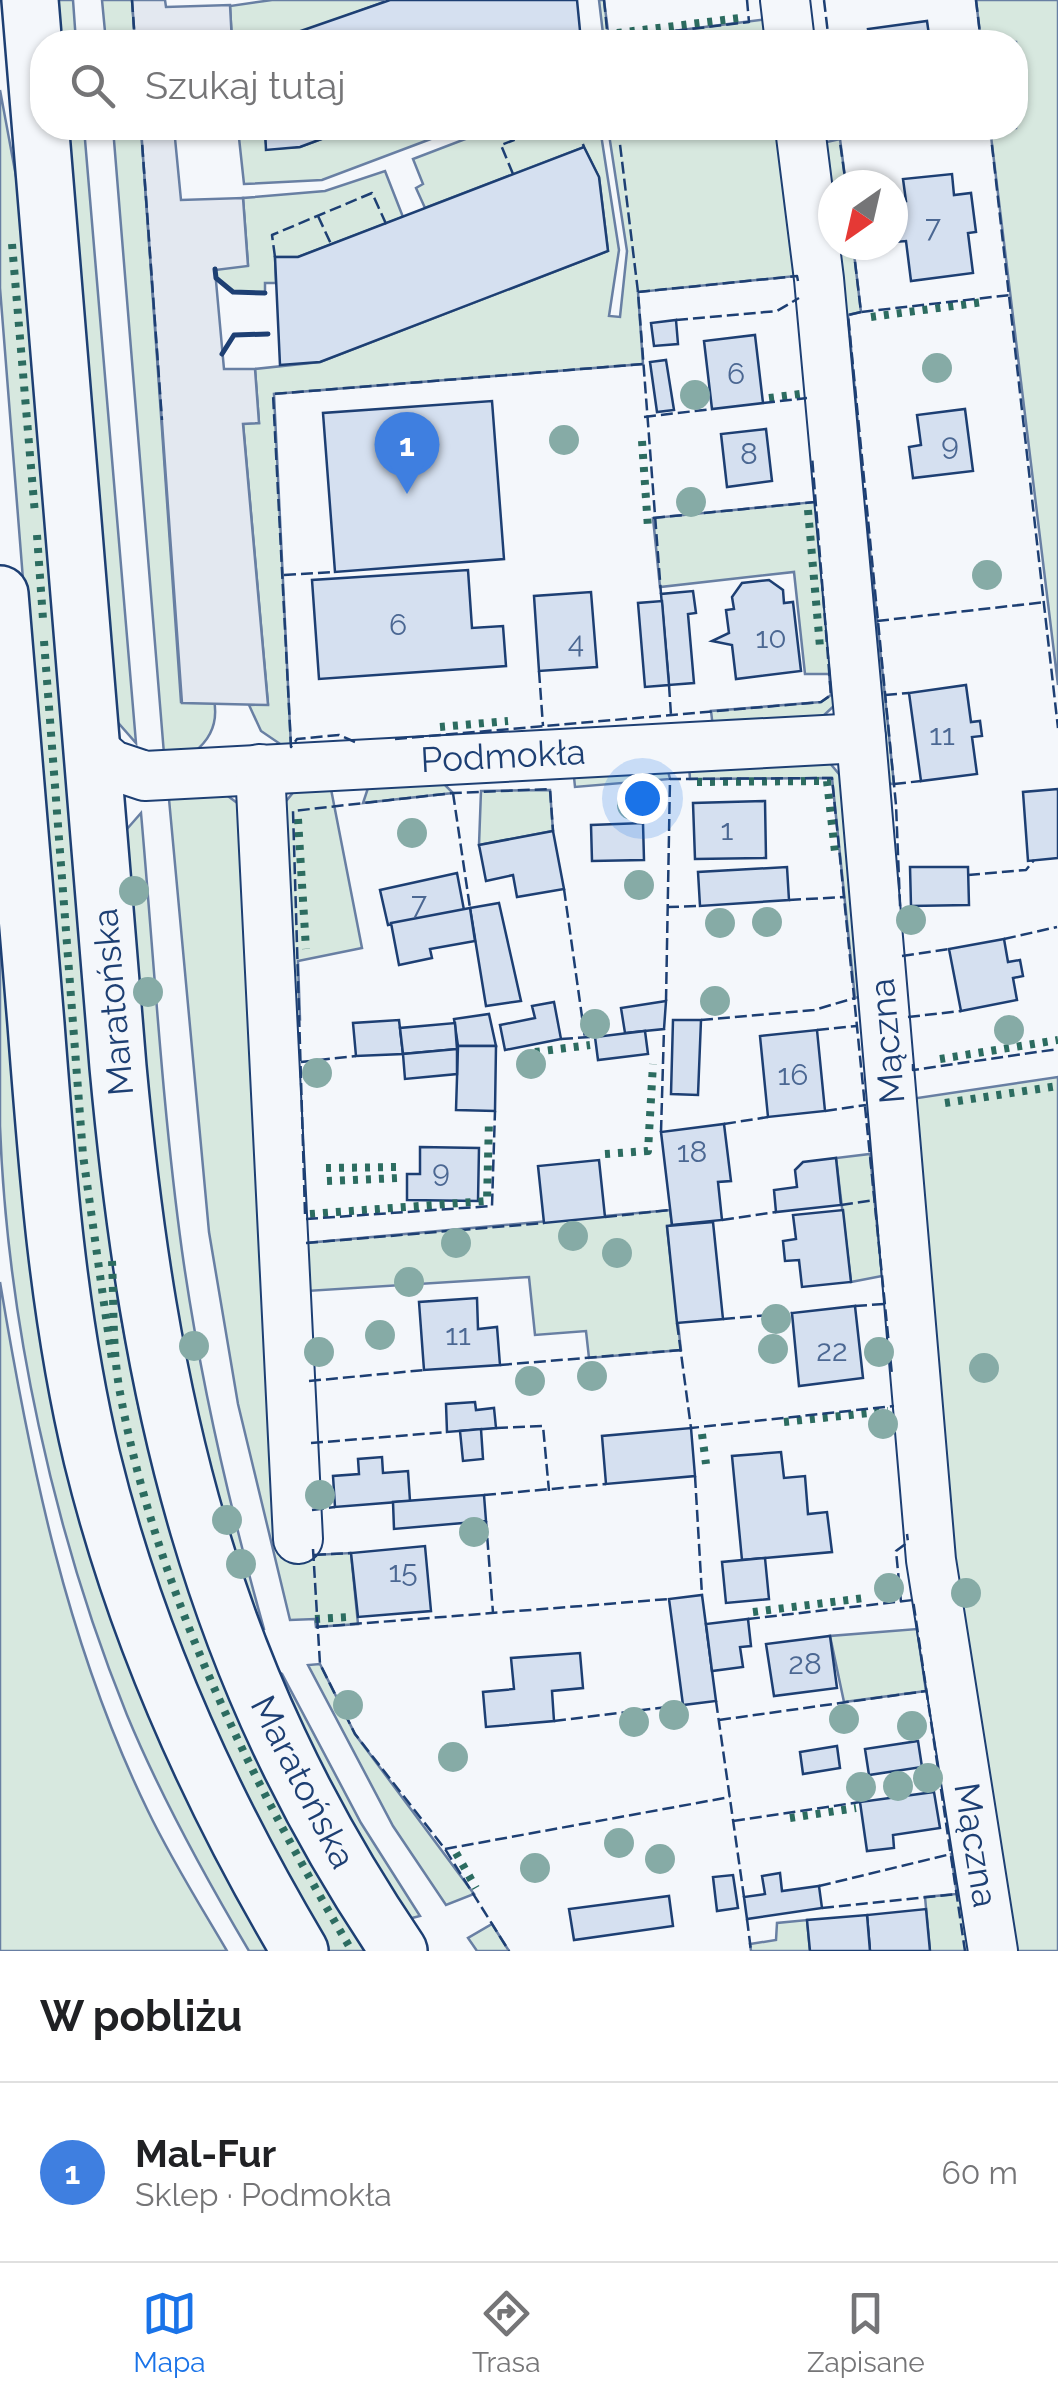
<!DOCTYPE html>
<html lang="pl">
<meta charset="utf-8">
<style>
body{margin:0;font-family:Raleway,sans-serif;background:#f2f2f2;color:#202124}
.compass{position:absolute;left:818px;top:170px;width:90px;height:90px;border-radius:50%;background:#fff;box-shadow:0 2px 8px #0004;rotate:214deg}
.you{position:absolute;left:642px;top:798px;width:35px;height:35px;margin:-25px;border:8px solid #fff;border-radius:50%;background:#1a73e8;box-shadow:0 0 0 15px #1a73e833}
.badge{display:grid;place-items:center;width:65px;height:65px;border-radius:50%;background:#1a73e8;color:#fff;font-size:32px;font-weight:700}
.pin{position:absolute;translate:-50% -82px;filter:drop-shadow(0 2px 5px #0008)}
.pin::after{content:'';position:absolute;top:52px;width:35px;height:30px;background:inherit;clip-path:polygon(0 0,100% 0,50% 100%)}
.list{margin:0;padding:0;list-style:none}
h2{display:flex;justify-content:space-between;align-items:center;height:130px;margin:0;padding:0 40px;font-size:42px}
h2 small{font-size:32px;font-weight:400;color:#757577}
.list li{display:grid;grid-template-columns:65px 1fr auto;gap:30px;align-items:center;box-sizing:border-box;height:180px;padding:0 40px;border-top:2px solid #e0e0e0}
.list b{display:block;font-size:38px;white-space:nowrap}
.list p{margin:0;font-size:32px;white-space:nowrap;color:#757577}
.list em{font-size:32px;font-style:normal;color:#757577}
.icon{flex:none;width:55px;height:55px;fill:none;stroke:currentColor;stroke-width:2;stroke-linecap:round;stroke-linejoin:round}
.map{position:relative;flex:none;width:1058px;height:1951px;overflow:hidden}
.search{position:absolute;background:#fff;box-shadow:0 2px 8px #0004;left:30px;right:30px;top:30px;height:110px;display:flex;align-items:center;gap:25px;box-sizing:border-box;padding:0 35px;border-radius:40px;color:#757577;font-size:38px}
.sheet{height:310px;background:#fff}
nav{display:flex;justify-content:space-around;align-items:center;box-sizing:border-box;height:140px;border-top:2px solid #e0e0e0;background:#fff;font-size:28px;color:#757577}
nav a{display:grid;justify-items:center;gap:5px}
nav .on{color:#1a73e8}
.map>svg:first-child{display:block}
</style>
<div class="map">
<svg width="1058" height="1951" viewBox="0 0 1058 1951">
<rect width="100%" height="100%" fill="#f4f7fb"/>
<g fill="#d7e8df" stroke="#687fa3" stroke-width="2.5">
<polygon points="53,0 73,0 76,42 57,42"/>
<polygon points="102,0 132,0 135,42 106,42"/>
<polygon points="272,0 383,0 384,2 278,41 232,42 230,6"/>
<polygon points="599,0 604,0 609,39 768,19 771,42 604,42"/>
<polygon points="976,0 1058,0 1058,685 990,128 1016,128 1016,42 981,42"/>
<polygon points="0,90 23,214 111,1238 119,1307 139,1409 174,1540 371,1951 328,1951 239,1793 164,1613 111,1435 78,1228 37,757 0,288"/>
<polygon points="64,128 84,128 136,743 114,718"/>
<path d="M113,128H141L181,702L214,700C218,721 211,739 194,752L164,754Z"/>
<polygon points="351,128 460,128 322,180 244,184 239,138 265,138 267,149 300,147"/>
<polygon points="494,128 600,128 619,250 609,316 620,317 627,251 608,128 782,128 796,276 638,292 643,364 274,394 291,747 286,748 261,731 249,705 268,704 243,423 259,423 255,369 320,362 608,251 599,177 584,147 425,208 416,188 423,184 413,159"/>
<polygon points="840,139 846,185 833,185 833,245 853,245 861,312 848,315 863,480 856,479 818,144"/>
<polygon points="385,171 403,217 298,257 275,257 276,283 265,283 265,293 233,292 216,278 215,269 248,265 243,198 325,191"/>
<polygon points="810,438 836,704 822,717 713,728 711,711 821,702 831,695 829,674 805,674 794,572 660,587 653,518 815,502"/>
<polygon points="866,513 894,784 883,783 860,515"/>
<polygon points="829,762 843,779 862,996 855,998 832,778 690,779 689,765"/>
<polygon points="668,771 670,779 575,787 574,777"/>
<polygon points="440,780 453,793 363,803 369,785"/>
<polygon points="330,784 362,948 298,961 300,1019 289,1016 282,806 297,788"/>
<polygon points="550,790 553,831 479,845 481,791"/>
<polygon points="221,791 244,808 314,1555 351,1553 358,1624 316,1627 315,1619 290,1620 238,1404 209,1232 169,799"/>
<path d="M141,813C154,959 162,1106 182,1251C200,1379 229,1505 264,1629L258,1631L210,1480L161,1233L125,840L127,829Z"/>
<path d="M0,921L33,1259L271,1951H249C204,1875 161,1797 127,1715C54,1535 7,1320 0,1126C0,1058 0,989 0,921Z"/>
<polygon points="1058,1077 1058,1951 1009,1951 947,1543 904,1100"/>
<polygon points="870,1154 882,1276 851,1282 836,1158"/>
<polygon points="670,1210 672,1225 667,1227 681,1350 589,1358 586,1331 535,1335 529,1277 307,1291 306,1243"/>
<path d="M0,1282C30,1463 67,1645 148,1811C171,1859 200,1905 227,1951H0Z"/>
<polygon points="917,1629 926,1691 844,1702 830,1636"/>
<polygon points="320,1664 355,1734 474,1894 446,1905 393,1826 308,1665"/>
<polygon points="271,1667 282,1674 361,1823 420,1916 408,1919 359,1841"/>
<polygon points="959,1852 975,1951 930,1951 925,1897 957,1894 951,1854"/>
<polygon points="807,1920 810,1951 751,1951 750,1944 776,1940 777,1923"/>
<polygon points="492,1924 509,1951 477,1951 468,1938"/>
</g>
<g fill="#e3e8f0" stroke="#687fa3" stroke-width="2.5">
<polygon points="132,0 165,0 166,7 230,5 232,42 135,42"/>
<polygon points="141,128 174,128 181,200 243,198 248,266 215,270 224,369 255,369 259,423 243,424 268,705 182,703"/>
</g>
<g fill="#d5e0f0" stroke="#1d3f73" stroke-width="2.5">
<polygon points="390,0 577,0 581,41 269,42"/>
<polygon points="927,21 930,42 870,42 868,29"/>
<polygon points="265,128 351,128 300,147 266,150"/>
<polygon points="584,147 599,177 608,251 320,362 280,365 275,257 298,257"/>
<polygon points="952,174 954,195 971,193 976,232 968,233 973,273 911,281 906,241 895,242 893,202 906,201 903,179"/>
<polygon points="676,320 678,344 654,346 651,323"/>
<polygon points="755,335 763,403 712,409 704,341"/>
<polygon points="666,360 674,410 657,412 650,362"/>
<polygon points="492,401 504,559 335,572 323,413"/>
<polygon points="965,409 973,471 913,478 909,447 921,445 917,415"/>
<polygon points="766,429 772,481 727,487 721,434"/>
<polygon points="468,570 472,628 503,626 506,666 319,679 312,580"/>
<polygon points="769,580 783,590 784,603 793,602 801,671 736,679 732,645 712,641 729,633 726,610 734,609 732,597 742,583"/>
<polygon points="693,591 696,613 688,614 694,683 669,685 661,594"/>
<polygon points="591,592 597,667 539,671 534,596"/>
<polygon points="662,601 669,685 645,687 638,603"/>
<polygon points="966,685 971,722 980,721 982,736 972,737 977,774 921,781 909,693"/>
<polygon points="1058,789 1058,858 1028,861 1023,792"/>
<polygon points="765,801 766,858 695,859 693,803"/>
<polygon points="643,823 644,860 592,861 591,825"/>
<polygon points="553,831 564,889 517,897 513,875 486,881 479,845"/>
<polygon points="787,867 789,900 700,906 698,872"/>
<polygon points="910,867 968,867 969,905 911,906"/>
<polygon points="457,873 464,910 388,925 380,890"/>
<polygon points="499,903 521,1001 486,1006 470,908"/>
<polygon points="470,908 475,941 430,949 432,958 399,965 391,923"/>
<polygon points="1004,939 1008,962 1020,960 1023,976 1013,978 1017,1000 961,1011 949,949"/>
<polygon points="666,1001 664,1029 625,1033 621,1008"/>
<polygon points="554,1002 561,1039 505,1050 500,1025 535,1018 532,1006"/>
<polygon points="489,1014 496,1046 458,1046 454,1019"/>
<polygon points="399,1020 403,1054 356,1056 353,1023"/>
<polygon points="673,1020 701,1020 698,1095 671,1094"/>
<polygon points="455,1023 457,1049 403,1054 400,1028"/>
<polygon points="817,1030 825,1111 768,1117 760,1036"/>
<polygon points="645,1031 648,1054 598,1060 595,1037"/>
<polygon points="458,1046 496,1046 495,1111 456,1110"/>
<polygon points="457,1049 457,1074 405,1079 403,1054"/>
<polygon points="724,1124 731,1181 718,1182 722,1220 672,1225 661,1132"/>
<polygon points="420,1147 479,1148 478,1201 407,1200 407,1174 420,1174"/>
<polygon points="836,1158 841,1205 776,1212 774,1190 797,1187 795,1170 803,1162"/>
<polygon points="599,1160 605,1217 544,1223 538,1166"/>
<polygon points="843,1210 851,1282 802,1287 799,1260 785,1261 783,1241 796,1239 793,1215"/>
<polygon points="713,1222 723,1319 677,1323 667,1226"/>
<polygon points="477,1298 478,1329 497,1327 500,1365 424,1370 419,1302"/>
<polygon points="855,1306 863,1378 799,1386 792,1313"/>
<polygon points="475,1402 476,1410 494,1408 496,1428 447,1432 446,1404"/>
<polygon points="691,1428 695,1476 606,1484 602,1436"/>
<polygon points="481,1429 483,1459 463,1461 460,1431"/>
<polygon points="781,1452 784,1478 805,1476 808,1514 827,1512 832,1552 742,1560 732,1456"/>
<polygon points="382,1457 383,1473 408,1471 410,1501 335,1507 333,1476 359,1474 358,1459"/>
<polygon points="484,1495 486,1521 394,1529 393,1502"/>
<polygon points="425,1546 431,1611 358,1617 351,1553"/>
<polygon points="765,1558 769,1599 726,1603 722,1562"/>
<polygon points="702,1595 716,1701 683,1705 669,1599"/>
<polygon points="748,1619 751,1646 740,1647 743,1667 712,1671 706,1624"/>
<polygon points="830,1636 837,1688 774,1696 766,1644"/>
<polygon points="580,1653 583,1688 552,1691 554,1721 486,1727 483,1692 514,1689 511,1658"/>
<polygon points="918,1741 922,1767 869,1775 865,1749"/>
<polygon points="837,1746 840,1768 803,1774 800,1752"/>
<polygon points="934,1792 940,1828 893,1835 894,1848 867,1851 860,1802"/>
<polygon points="780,1873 782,1891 819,1886 822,1908 747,1919 744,1897 765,1894 762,1876"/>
<polygon points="733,1875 738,1908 717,1911 713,1877"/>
<polygon points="669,1896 673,1926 574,1940 569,1909"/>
<polygon points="926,1909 930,1951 870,1951 867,1915"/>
<polygon points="867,1915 870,1951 810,1951 807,1920"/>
</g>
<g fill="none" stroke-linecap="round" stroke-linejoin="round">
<defs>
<g id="minor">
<polyline points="785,0 790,42"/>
<polyline points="800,128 819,279 861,738 931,1560 993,1951"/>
<polyline points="91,747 112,765 145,776 861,738"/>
<polyline points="260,769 298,1539"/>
</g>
<g id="major">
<path d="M30,0L118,1067C149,1399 208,1670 399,1951"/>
<path d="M0,594C12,737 24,880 36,1024C47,1169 58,1316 92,1458C135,1634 208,1796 300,1951"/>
</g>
</defs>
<use href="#minor" stroke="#1d3f73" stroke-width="52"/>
<use href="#major" stroke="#1d3f73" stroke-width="60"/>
<use href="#minor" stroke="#f4f7fb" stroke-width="48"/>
<use href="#major" stroke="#f4f7fb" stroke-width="55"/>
<g stroke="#2c6c60" stroke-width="8" stroke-dasharray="5 8" stroke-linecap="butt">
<polyline points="617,33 740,18"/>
<polyline points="12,244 35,514"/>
<polyline points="871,317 983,302"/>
<polyline points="769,398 807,393"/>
<polyline points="642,441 648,528"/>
<polyline points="808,510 820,647"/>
<polyline points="37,535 43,619"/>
<polyline points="44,641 83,1155 112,1360"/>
<polyline points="440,727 508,721"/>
<polyline points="697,782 827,781 835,852"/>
<polyline points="298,819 306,949"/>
<polyline points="535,1052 590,1045"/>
<polyline points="940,1059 1058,1040"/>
<polyline points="945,1103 1058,1086"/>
<polyline points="605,1154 648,1151 653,1064"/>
<polyline points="326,1168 399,1167"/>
<polyline points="327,1181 400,1178"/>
<polyline points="310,1214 487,1201 489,1120"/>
<path d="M112,1261C114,1305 112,1354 121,1398C158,1594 251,1781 352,1951"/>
<polyline points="784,1422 888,1411"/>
<polyline points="702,1434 706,1464"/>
<polyline points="753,1612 864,1598"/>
<polyline points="315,1619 348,1617"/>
<polyline points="790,1818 856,1808"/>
<polyline points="456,1853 476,1888"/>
</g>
<g stroke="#1d3f73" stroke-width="2.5" stroke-dasharray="12 5" stroke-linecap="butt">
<polyline points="132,0 135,42"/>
<polyline points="604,0 608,40"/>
<polyline points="824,0 829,42"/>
<polyline points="976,0 981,42"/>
<polyline points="608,39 749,22 747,0"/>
<polyline points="141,128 162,420"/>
<polyline points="577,128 584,147"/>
<polyline points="618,128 638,292 661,594"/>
<polyline points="838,128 846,185"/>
<polyline points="990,128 1058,728"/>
<polyline points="840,139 919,128"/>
<polyline points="513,174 501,145 545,128"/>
<polyline points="318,216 331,244"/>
<polyline points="853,245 861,312 1010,295"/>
<polyline points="275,257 272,235 372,193 387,226"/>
<polyline points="638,292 797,276 798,281"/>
<polyline points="861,312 848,315 896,805 901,929"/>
<polyline points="676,320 777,311 799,298"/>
<polyline points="763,403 807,398"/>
<polyline points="644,417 712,409"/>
<polyline points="653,518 815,502"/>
<polyline points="284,575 335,572"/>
<polyline points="877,621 1046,602"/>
<polyline points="539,671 543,726"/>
<polyline points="669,685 671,715"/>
<polyline points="885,695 909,693"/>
<polyline points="395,739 821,702 831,695 812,456"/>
<polyline points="355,742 339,735 297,739 291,747 273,394 643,364"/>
<polyline points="894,784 921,781"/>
<polyline points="453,793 470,908"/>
<polyline points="968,875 1026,870 1034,860"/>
<polyline points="564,889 585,1038"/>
<polyline points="789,900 845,897"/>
<polyline points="667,907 700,906"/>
<polyline points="1004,939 1057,927"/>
<polyline points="902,956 949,949"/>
<polyline points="666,1001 670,779 832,778 892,1375"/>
<polyline points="908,1017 961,1011"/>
<polyline points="701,1020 814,1010 855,998"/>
<polyline points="817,1030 857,1026"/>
<polyline points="561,1039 590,1037"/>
<polyline points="301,1062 356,1056"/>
<polyline points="913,1064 913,1070 1058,1049"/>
<polyline points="825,1111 866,1105"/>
<polyline points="724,1124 768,1117"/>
<polyline points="661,1132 664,1029"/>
<polyline points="841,1205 875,1200"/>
<polyline points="305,1214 293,811 453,793 550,789 553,831"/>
<polyline points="605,1217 670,1210"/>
<polyline points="306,1219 492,1206 495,1111"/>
<polyline points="722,1220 776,1212"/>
<polyline points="306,1243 544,1223"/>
<polyline points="855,1306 885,1304"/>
<polyline points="723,1319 792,1313"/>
<polyline points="677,1323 691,1428 894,1406"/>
<polyline points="500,1365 681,1350"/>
<polyline points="309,1381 424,1370"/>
<polyline points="496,1428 543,1426 549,1491"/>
<polyline points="311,1443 447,1432"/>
<polyline points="695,1476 702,1595"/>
<polyline points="484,1495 606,1484"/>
<polyline points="312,1510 335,1507"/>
<polyline points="486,1521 493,1613"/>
<polyline points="313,1549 320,1664 355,1734 445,1849 509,1951"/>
<polyline points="314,1555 351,1553"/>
<polyline points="901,1602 896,1551 908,1542 907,1534"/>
<polyline points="748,1619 913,1600 965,1951"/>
<polyline points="316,1627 669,1599"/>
<polyline points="716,1701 744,1897"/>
<polyline points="719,1720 926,1691"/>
<polyline points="554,1721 683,1705"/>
<polyline points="733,1821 860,1802"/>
<polyline points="445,1849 730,1797"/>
<polyline points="819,1886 951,1854"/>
<polyline points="822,1908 957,1894"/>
<polyline points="747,1919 751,1951"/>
</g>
<g stroke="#1d3f73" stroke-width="5">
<polyline points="215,269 216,278 233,292 265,293"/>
<polyline points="222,354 234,335 268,334"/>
</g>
</g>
<g fill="#86aba6">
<circle cx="937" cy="368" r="15"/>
<circle cx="695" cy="395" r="15"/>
<circle cx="564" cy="440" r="15"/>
<circle cx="691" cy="502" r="15"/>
<circle cx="987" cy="575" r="15"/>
<circle cx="632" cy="805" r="15"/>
<circle cx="412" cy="833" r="15"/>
<circle cx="639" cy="885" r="15"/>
<circle cx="134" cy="891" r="15"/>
<circle cx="911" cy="920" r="15"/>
<circle cx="767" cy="922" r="15"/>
<circle cx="720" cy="923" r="15"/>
<circle cx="148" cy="992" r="15"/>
<circle cx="715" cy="1001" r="15"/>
<circle cx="595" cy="1024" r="15"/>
<circle cx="1009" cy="1030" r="15"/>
<circle cx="531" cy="1064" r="15"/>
<circle cx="317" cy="1073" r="15"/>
<circle cx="573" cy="1236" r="15"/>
<circle cx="456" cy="1243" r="15"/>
<circle cx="617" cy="1253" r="15"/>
<circle cx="409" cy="1282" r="15"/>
<circle cx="776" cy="1319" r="15"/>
<circle cx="380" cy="1335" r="15"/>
<circle cx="194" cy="1346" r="15"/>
<circle cx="773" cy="1349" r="15"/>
<circle cx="319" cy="1352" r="15"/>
<circle cx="879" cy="1352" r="15"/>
<circle cx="984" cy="1368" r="15"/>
<circle cx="592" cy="1376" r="15"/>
<circle cx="530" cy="1381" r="15"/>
<circle cx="883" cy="1424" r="15"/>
<circle cx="320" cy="1495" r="15"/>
<circle cx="227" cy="1520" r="15"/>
<circle cx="474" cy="1532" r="15"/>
<circle cx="241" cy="1564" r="15"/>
<circle cx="889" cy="1588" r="15"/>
<circle cx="966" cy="1593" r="15"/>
<circle cx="348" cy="1705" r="15"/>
<circle cx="674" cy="1715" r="15"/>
<circle cx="844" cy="1719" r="15"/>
<circle cx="634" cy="1722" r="15"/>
<circle cx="912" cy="1726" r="15"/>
<circle cx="453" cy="1757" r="15"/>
<circle cx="928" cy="1778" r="15"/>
<circle cx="898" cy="1786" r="15"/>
<circle cx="861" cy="1787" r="15"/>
<circle cx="619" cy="1843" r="15"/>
<circle cx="660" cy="1859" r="15"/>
<circle cx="535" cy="1868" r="15"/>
</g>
<g text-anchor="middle" stroke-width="8" stroke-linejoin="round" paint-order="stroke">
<g font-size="30" fill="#4b6792">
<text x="933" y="237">7</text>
<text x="736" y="384">6</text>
<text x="950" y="454">9</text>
<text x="749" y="464">8</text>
<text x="398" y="635">6</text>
<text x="771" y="648">10</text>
<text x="576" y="653">4</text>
<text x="942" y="745">11</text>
<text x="727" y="840">1</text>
<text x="419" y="914">7</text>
<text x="793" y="1085">16</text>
<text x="692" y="1162">18</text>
<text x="441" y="1181">9</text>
<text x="458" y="1345">11</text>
<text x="832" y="1361">22</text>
<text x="403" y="1582">15</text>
<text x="805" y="1674">28</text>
</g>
<g font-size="35" fill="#1d3f73" stroke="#f4f7fb">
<text transform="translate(503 756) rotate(-3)" y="12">Podmokła</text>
<text transform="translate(113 1002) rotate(-95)" y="12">Maratońska</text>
<text transform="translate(887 1041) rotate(-95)" y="12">Mączna</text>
<text transform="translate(303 1782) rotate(63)" y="12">Maratońska</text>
<text transform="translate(976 1845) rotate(81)" y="12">Mączna</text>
</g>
</g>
</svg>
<svg class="compass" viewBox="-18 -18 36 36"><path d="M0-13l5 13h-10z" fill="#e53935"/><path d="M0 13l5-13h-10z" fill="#757577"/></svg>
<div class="you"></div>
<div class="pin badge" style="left:407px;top:494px;background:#3f7fe0">1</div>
<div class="search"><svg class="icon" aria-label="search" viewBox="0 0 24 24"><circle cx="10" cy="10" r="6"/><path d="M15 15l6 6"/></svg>Szukaj tutaj</div>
</div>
<section class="sheet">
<h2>W pobliżu<small></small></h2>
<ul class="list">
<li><span class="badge" style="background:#3f7fe0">1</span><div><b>Mal-Fur</b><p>Sklep · Podmokła</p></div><em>60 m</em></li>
</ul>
</section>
<nav>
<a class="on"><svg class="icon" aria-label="map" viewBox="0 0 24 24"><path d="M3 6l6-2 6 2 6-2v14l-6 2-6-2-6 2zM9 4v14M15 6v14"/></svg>Mapa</a>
<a><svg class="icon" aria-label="directions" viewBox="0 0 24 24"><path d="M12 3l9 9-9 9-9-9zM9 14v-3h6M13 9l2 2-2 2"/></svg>Trasa</a>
<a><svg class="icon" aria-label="saved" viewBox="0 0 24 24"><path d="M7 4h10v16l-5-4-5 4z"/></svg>Zapisane</a>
</nav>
